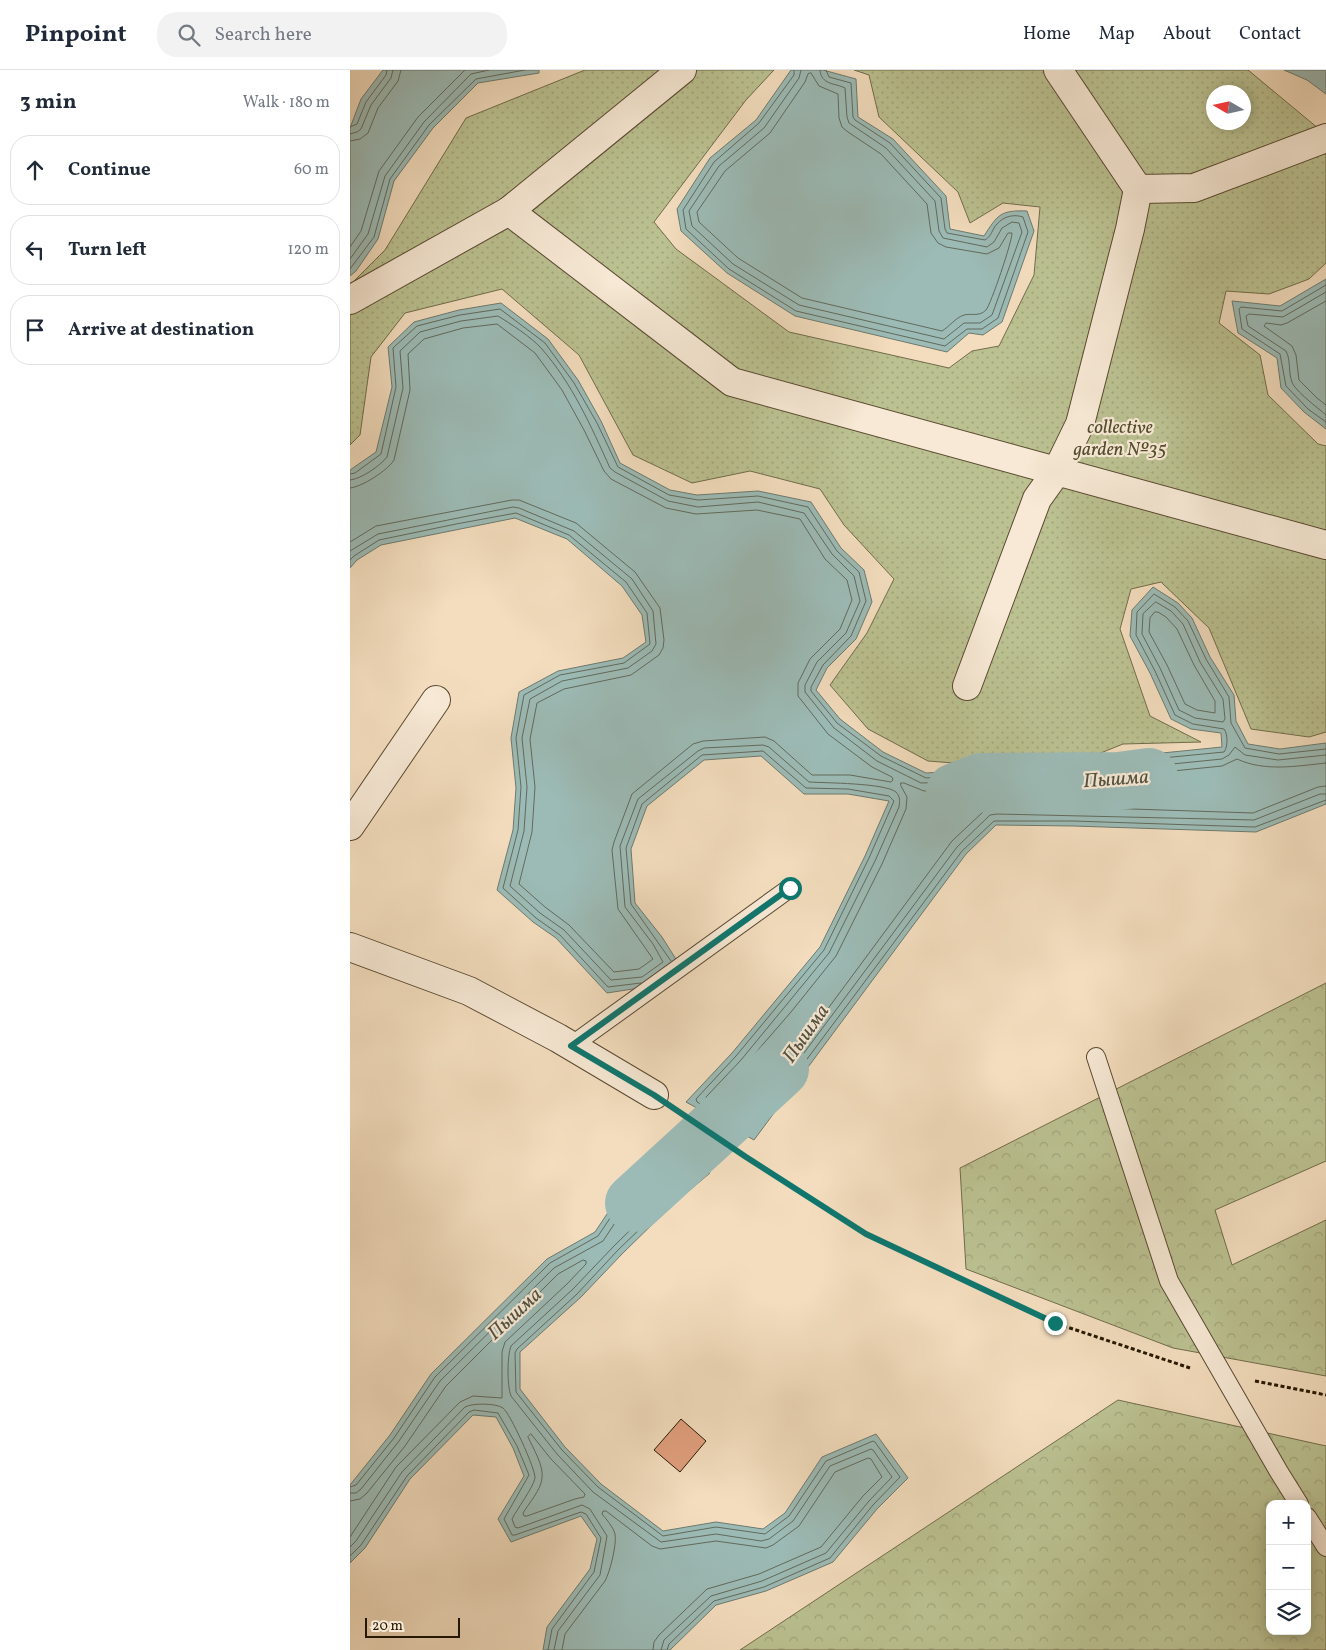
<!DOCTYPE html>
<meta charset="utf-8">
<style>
body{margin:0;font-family:Vollkorn,serif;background:#f2f2f3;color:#1f2937}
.controls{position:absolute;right:15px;bottom:15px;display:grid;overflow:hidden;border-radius:10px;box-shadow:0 2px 12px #0003}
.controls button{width:45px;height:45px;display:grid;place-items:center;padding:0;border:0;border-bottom:1px solid #e0e1e3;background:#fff;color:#1f2937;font:25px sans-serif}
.compass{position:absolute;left:856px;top:15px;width:45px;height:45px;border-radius:50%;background:#fff;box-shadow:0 2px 12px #0003;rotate:279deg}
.scale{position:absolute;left:15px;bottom:12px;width:95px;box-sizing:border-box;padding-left:5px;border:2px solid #271802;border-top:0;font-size:14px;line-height:18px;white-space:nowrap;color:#271802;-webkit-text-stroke:4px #f7e9d5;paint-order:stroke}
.stop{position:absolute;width:15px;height:15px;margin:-11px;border:4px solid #0f766e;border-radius:50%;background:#fff}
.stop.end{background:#0f766e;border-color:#fff;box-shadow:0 1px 5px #0008}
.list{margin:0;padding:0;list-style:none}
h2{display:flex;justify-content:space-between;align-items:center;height:65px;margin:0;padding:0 20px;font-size:21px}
h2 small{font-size:16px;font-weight:400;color:#747a83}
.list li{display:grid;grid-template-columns:32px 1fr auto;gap:15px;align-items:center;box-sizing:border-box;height:70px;margin:0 10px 10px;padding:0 10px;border:1px solid #e0e1e3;border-radius:20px}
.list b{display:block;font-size:19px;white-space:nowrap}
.list em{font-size:16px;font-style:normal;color:#747a83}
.icon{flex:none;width:28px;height:28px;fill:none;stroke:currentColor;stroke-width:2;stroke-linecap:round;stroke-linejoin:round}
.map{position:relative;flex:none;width:976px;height:1580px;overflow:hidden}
header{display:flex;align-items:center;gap:30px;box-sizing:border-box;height:70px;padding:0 25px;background:#fff;border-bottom:1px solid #e0e1e3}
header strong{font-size:24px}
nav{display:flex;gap:28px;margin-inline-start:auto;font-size:18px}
.search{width:350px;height:45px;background:#f2f2f3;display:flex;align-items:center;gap:12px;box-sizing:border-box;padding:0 18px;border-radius:20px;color:#747a83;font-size:19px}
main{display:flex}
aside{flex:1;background:#fff}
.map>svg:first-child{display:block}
</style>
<header>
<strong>Pinpoint</strong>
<div class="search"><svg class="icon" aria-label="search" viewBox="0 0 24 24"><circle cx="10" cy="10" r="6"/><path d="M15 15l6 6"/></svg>Search here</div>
<nav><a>Home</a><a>Map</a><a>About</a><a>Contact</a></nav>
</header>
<main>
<aside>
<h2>3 min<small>Walk · 180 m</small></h2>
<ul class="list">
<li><svg class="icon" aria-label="ahead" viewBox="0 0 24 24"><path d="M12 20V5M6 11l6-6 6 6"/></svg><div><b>Continue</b></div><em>60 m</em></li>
<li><svg class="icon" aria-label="left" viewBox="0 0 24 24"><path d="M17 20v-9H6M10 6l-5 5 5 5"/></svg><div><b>Turn left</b></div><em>120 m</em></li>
<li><svg class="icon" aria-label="arrive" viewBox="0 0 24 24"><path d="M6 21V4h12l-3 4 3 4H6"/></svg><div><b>Arrive at destination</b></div></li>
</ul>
</aside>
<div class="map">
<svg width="976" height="1580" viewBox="0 0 976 1580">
<defs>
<pattern id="grass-dots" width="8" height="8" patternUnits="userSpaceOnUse" patternTransform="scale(1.25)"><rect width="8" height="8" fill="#bbc191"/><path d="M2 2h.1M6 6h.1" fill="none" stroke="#a1a57b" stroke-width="1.8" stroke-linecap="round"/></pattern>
<pattern id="forest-crowns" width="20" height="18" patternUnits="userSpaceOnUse" patternTransform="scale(1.25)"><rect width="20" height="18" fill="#bbc191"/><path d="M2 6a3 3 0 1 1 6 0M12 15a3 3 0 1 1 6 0" fill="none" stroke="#a1a57b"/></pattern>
</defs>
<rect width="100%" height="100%" fill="#f3ddbe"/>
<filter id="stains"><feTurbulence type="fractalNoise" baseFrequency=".004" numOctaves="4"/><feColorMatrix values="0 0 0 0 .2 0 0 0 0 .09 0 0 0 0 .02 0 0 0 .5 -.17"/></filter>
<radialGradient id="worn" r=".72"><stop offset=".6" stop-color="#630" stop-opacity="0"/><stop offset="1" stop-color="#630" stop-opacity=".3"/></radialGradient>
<path fill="url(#grass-dots)" stroke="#716c4a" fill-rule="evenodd" d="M235,0H424L396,30L304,152L326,179L439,262L599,298L622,281L649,276L684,205L690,137L653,133L620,153L608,122L529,47L519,5L504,0H898L969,59L976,55V193L959,209L919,224L876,221L869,253L910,285L918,325L968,374L976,376V662L959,667L901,659L859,558L811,512L781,519L770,559L800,646L851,672L773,674L706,701L578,691L518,659L480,615L517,563L544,509L494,455L470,419L400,401L342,413L283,385L229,285L152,219L55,243L21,287L10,365L0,375V215L35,180L116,48ZM864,22H894V52H864Z"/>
<g fill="url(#forest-crowns)" stroke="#716c4a" fill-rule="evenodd">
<polygon points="976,913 976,1091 865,1140 882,1195 976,1150 976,1306 823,1278 616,1199 610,1098"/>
<path d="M768,1330L976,1376V1580H390ZM920,1434H957V1561H920Z"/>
</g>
<g fill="#9cbbb6" stroke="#6d7a6e">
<polygon points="33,0 189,0 189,3 128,13 83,58 44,111 28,169 6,201 0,206 0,58 11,29"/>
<path d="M441,0H473L506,9L508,47L543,69L596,126L600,159L634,166C648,144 651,140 677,141L684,161L652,252L633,265L619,263L597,282L445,246L377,203L331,161L327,139L360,88L406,50Z"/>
<polygon points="934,0 976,0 976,24 957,10"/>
<polygon points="976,209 976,359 954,342 931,318 927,288 888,263 882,231 930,236"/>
<polygon points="151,233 198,269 228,310 251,351 270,393 320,420 347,425 408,421 461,432 491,478 514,500 522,532 506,569 477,598 466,620 490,649 533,682 576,703 612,701 677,711 714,714 744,696 776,683 812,683 872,677 871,663 841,659 821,649 800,603 780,566 782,540 803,517 828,533 842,548 860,587 884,625 886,651 898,674 930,679 976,673 976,734 906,762 723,756 646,755 616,784 404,1070 336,1032 382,983 470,877 515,786 539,731 498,724 454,724 411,686 354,690 297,736 281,779 285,833 312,867 329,894 296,917 257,923 206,868 183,852 147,820 163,760 166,718 161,668 169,622 208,601 273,588 296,572 292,545 272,516 217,469 165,448 31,475 7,490 0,498 0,400 26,382 42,317 38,277 64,252 109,240"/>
<polygon points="328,1064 360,1103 321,1136 272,1184 231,1227 170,1282 170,1319 215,1377 251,1414 313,1461 366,1452 413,1459 435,1443 472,1387 526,1364 558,1408 527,1439 483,1492 416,1521 366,1535 320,1580 193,1580 197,1557 240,1499 247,1469 231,1446 161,1472 148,1449 174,1406 163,1378 146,1347 123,1345 60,1409 15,1478 0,1493 0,1415 40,1365 81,1304 197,1189 245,1162 277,1114"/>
</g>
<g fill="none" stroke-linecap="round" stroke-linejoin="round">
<g stroke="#626a5c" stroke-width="1">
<path d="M444,0V5L409,53L364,92L333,140L336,159L379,199L446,241L595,276L617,259H632L648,248L678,162L673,147C664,144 654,146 647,154C642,159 642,166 635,170L597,163L595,159L591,128L540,73L505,50L503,47L501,13L479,7L476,0"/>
<path d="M451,0L449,8L414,58L369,96L339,141L342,156L383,194L449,235L594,269L614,253H630L642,245L672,162L669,153L662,152L652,158L644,172L637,177L593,168L589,161L585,131L536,78L499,53L497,47L495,18C485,13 471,15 470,0"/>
<path d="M461,3L469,16L488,24L489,48L492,57L498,62L531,84L577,134L581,163L588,173L596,177L637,184L649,178L658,163H662C662,172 641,234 636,240C629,247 622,243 614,245C605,248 599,257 592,261L452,228L388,188L349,152L347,142L375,101L420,63L455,12L458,4Z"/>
<polyline points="0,57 7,54 16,32 36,5 37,0"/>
<polyline points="0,64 7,62 11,59 21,35 41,8 43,0"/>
<polyline points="0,71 10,69 18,63 28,38 48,11 51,0"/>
<polyline points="0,177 11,161 29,101 68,47 115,0"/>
<polyline points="0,189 18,164 35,106 74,52 121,4 139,0"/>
<polyline points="0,199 24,167 40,109 79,55 126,9 175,0"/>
<polyline points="976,215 932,241 891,237 889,239 892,259 930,284 936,316 958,339 976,352"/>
<path d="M976,222L933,247L899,244L896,246L898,256L936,281C941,290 938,302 942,312C945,321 968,338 976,345"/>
<polyline points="976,231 937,253 931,255 916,253 914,256 942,276 946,285 949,310 967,328 976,335"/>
<path d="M0,404L5,403L31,384L46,317L43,278L67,256L110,245L150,239L195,273L224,313L247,353L268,397L319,425L348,430L408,426L458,437L487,481L509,502L516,531L501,566L473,595L461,617V621L487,653L531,686L576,708L612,706L677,716L714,719L746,700L777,688H812L874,682C878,677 878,664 874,659L843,654L825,645L805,601L786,565L787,542L804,524L825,537L838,551L856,589L879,627L881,653L895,678L929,684L976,679"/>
<path d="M0,410C11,409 30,396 37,387L53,318L50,281L70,262L111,251L148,246C161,254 181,267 191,278C222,313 241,356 260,398L265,402L318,431L348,437L408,432L454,443L482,484L504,506L510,531L496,563L467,592L455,615V622L484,658L527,691L571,713L612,712L676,722L715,726L720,724L749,706L778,694L812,695L872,689L879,685L885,677L895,685L928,690L976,685"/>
<path d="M0,418C12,417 38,400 44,390L60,320L58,284L74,269L113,258L147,254L185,283L212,320L234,360L254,401L261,409L316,438L346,444L407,440L450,449L475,489L497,510L502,530L490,559L460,589L448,613V626L478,664L522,697L542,707L543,710L541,712L500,705H462L424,671L415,667L353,671L343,674L282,724L264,772L262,780L268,839L303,889L289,899L264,902L219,855L195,837L169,814L182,762L185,717L180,669L187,633L214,619L281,605L309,585L313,578L314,570L310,538L285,502L226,453L169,430H162L26,456L0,472"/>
<path d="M0,481L28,464L163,437L169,438L224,461L282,509L303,541L306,574L302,581L278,598L212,611L180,629L172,668L177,717L174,761L160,816L190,843L214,860L261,910L292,907L313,892L303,874L275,837L270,776L288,729L348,681L354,678L413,675L419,677L459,712C475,713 535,713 546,722C550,726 550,731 549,737L525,791L479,883L391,990L356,1027L357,1031L400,1054L402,1053L607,777L640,745L647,744L904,750L970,724H976"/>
<polyline points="0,490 4,486 29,470 106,454 166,443 219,465 276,512 297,543 300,574 274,593 210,605 174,625 166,668 171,717 168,760 153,818 186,848 210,865 258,917 291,913"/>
<polygon points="806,532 821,541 833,554 850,592 873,629 875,649 873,652 845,648 829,640 810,598 792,564 793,544"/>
<polygon points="805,542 808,542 816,547 827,559 844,595 865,631 865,643 847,640 835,634 817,595 799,562 800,548"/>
<path d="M976,693C947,696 915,702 887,689L872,696L813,702H779L753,713L720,732L719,735L721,737L903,743L968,717L976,716"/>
<polygon points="551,713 554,713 574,721 611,720 699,732 701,735 699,737 640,737 634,741 602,771 400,1044 397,1044 369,1029 368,1026 441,942 486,886 532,794 556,739 557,727 551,716"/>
<polyline points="321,891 281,834 276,778 292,734 352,685 413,681 456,718 498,719 539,726 544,731 519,788 474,880 386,986 346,1029 347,1032 402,1063 612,781 644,751 723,751 905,757 976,730"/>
<polygon points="325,1093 328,1093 332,1099 332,1102 285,1145 282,1145 281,1142 292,1126"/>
<path d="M181,1364L201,1389L235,1424L234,1427L225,1429L177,1446H174L173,1443C179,1433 191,1420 192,1408C194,1396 183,1378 178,1367Z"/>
<polyline points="0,1417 6,1415 44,1368 85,1307 200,1193 248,1166 281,1117 326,1073 329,1073 351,1101 351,1103 318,1132 268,1180 227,1224 167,1279 165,1283 166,1322 212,1380 248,1417 313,1466 366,1457 415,1464 439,1446 476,1391 523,1371 525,1372 550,1407 523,1435 480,1488 414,1517 364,1531 319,1574 317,1580"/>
<path d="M0,1423H6L11,1419L49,1371L90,1311L204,1198L253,1171L286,1121L325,1082H328L343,1100V1103L313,1128L264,1176L223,1219L161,1276C157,1285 157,1317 161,1326L207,1384L243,1422L311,1472L366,1464L411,1471L419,1469L443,1451L480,1396L521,1379L523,1380L542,1407L519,1431L476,1483L412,1511L361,1526L314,1570L311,1580"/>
<polyline points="0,1431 10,1429 17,1423 55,1376 96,1316 208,1204 233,1190 236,1191 236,1194 217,1214 155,1272 152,1282 152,1328 123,1326 110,1332 46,1397 0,1467"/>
<path d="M0,1477L6,1471L52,1402L115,1337C122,1333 146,1333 153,1338C160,1343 186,1400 185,1408C183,1418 167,1439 162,1449L165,1457L168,1458L232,1435L240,1439L257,1466L250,1505L208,1561L204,1580"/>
<polyline points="0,1486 11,1475 57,1406 119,1342 124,1340 148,1343 167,1376 179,1405 154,1449 162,1465 165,1465 231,1442 236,1444 251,1468 244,1502 202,1559 198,1580"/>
<path d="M212,1580L215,1564L255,1511C260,1502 267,1474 265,1464C263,1457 257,1450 252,1444L253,1441H256L302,1476L310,1479L366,1471L416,1478L423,1475L449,1456L485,1402L518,1388L521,1389L532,1407L513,1426L471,1477L409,1504L357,1519L309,1565L304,1572L303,1580"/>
</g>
<g stroke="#9cbbb6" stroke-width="58">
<polyline points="605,722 631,712 769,711 799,707"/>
<polyline points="284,1133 430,999"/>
</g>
</g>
<polygon fill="#e09e7d" stroke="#271802" points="331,1349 356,1371 330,1402 304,1380"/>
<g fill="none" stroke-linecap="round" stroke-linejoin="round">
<defs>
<g id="lane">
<polyline points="221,976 440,818"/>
<polyline points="746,987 819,1211 929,1402 949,1434"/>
<polyline points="957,1447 976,1477"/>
</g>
<g id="street">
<polyline points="708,0 788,119 844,118 976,68"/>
<polyline points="159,141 382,312 976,475"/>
<polyline points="0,230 159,141 332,0"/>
<polyline points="617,616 687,429 707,401 730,354 780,159 788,119"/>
<polyline points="0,756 86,630"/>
<polyline points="0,877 119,921 208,968 304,1025"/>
</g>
</defs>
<use href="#lane" stroke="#5a4931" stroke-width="20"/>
<use href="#street" stroke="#5a4931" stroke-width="30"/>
<g stroke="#271802" stroke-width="3" stroke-dasharray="4 2.5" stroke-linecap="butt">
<polyline points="328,1041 396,1087 516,1164 705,1253 840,1298"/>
<polyline points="905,1311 976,1325"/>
</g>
<use href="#lane" stroke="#f7e9d5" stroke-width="18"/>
<use href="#street" stroke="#f7e9d5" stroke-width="28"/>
</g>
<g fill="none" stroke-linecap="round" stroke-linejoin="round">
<polyline stroke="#0f766e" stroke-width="6" points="440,818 221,976 304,1025 396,1087 516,1164 705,1253"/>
</g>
<g text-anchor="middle" stroke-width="4.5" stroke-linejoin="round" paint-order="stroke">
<g font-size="19" font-style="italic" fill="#534b2d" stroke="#f7e9d5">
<text x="770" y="363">collective<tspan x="770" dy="22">garden №35</tspan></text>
</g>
<g font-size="20" font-style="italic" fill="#505141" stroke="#f7e9d5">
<text transform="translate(766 708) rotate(-4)" y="7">Пышма</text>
<text transform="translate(455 963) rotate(-55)" y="7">Пышма</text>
<text transform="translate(164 1243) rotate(-43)" y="7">Пышма</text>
</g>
</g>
<rect width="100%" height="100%" filter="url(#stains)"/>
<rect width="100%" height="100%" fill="url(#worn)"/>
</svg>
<div class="controls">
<button>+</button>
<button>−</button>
<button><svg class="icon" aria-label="layers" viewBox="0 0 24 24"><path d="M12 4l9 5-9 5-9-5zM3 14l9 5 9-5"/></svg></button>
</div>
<svg class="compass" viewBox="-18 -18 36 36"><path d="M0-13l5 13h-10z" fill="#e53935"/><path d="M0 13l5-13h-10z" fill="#747a83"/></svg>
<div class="scale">20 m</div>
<div class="stop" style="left:440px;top:818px"></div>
<div class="stop end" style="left:705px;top:1253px"></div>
</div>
</main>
